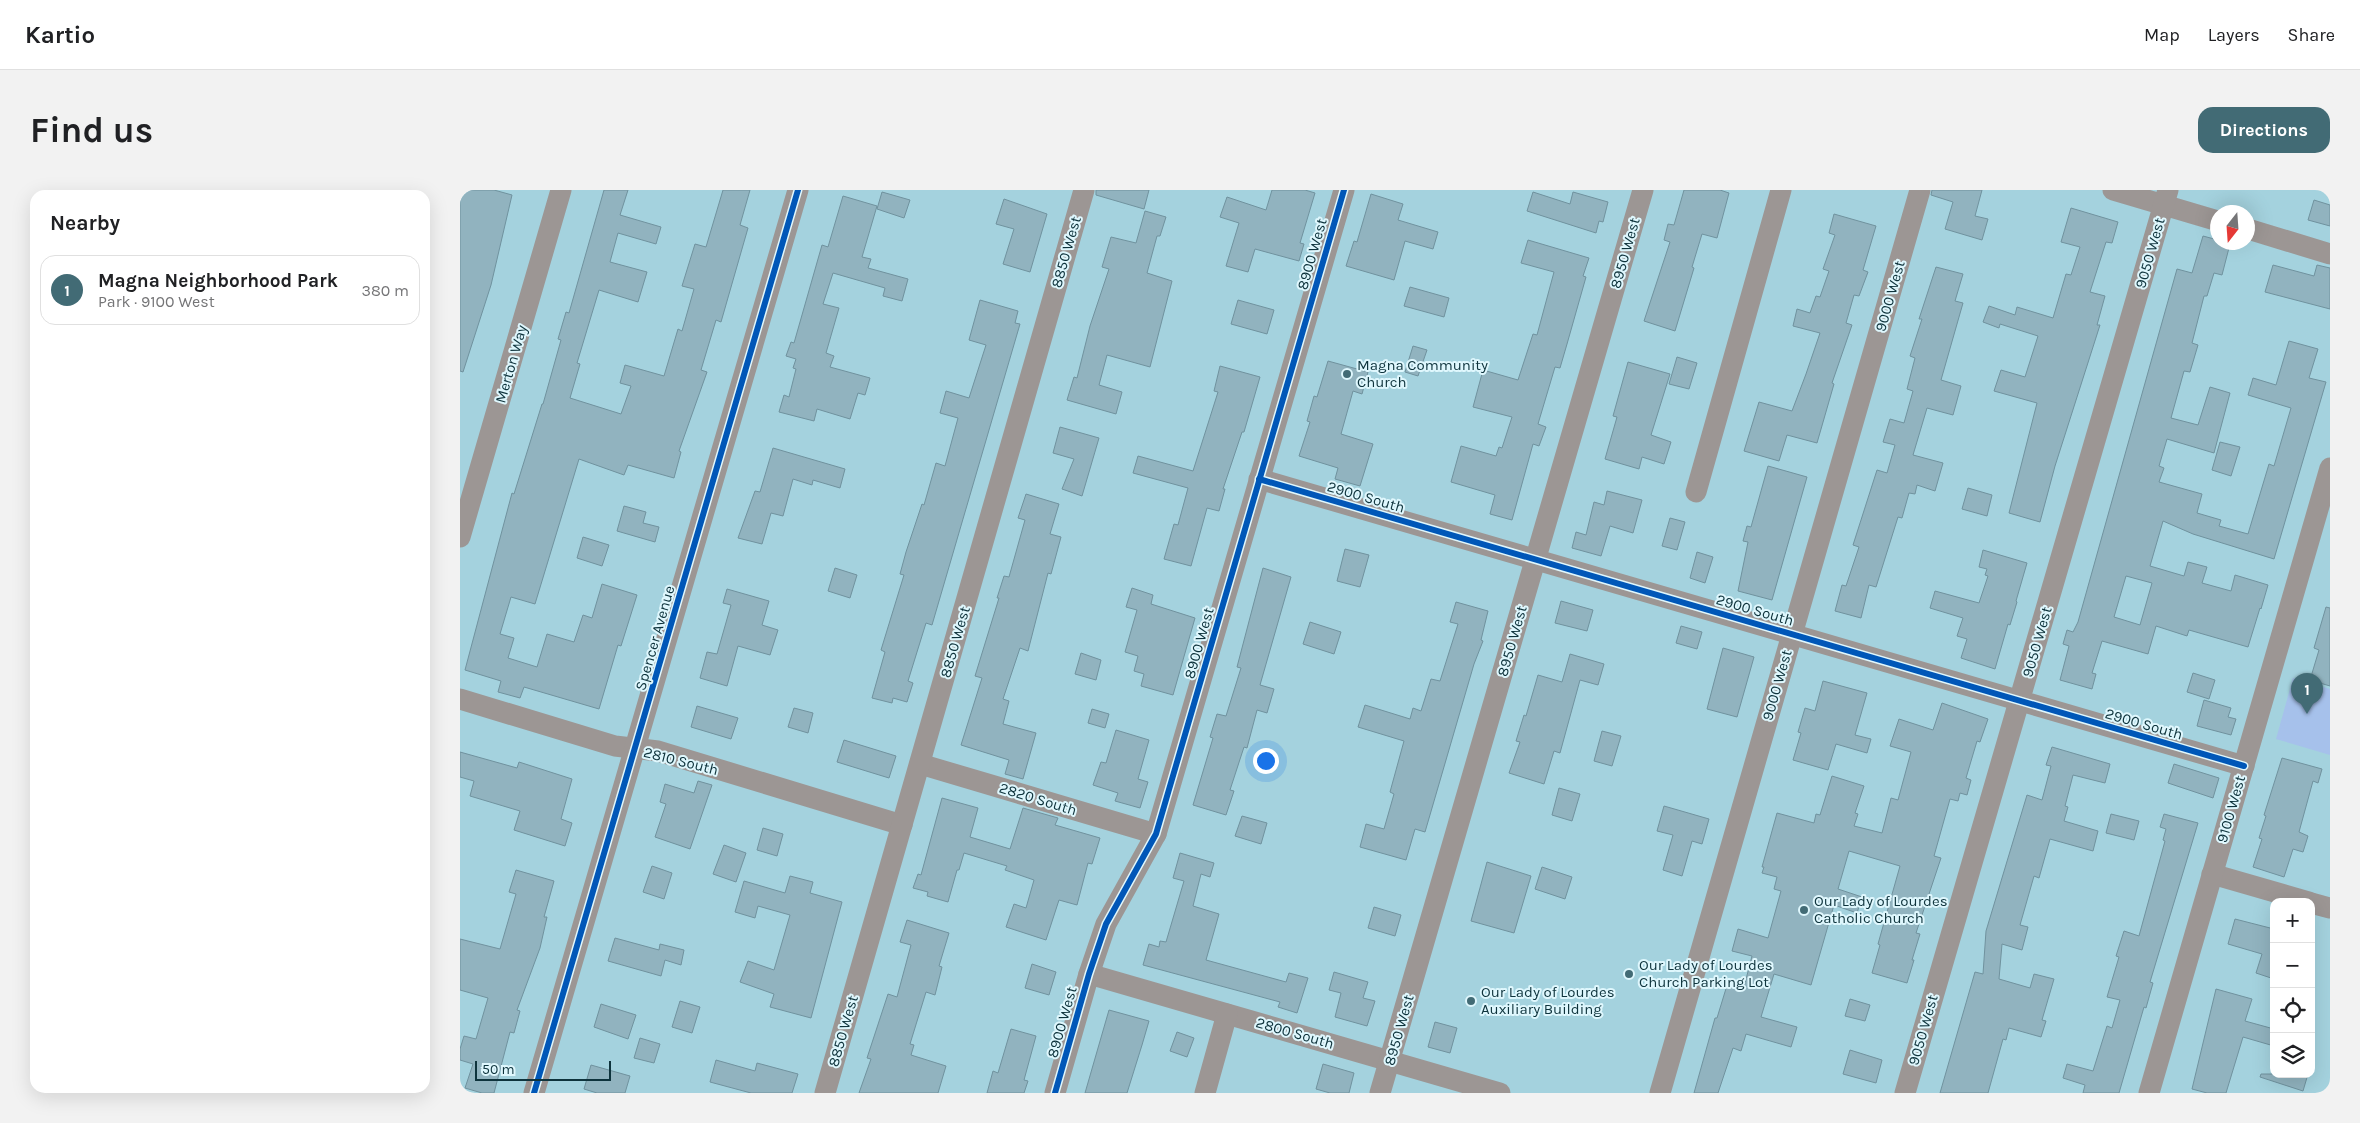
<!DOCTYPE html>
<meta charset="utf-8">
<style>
body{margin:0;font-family:Karla,sans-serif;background:#f2f2f2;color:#202124}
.controls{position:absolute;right:15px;bottom:15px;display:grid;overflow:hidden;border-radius:10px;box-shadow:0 5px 20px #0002}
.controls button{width:45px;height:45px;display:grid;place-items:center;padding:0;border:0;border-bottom:1px solid #e0e0e0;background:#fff;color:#202124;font:25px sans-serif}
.compass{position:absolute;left:1750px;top:15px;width:45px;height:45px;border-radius:50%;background:#fff;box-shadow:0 5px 20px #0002;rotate:197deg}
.scale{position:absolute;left:15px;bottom:12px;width:136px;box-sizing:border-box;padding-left:5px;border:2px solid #0e333c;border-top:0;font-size:14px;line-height:18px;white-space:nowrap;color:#0e333c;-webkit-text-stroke:4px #dff7fd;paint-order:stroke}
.you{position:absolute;left:805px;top:570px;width:18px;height:18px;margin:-12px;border:4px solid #fff;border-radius:50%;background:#1a73e8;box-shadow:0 0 0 8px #1a73e833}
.badge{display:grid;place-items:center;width:32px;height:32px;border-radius:50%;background:#426b75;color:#fff;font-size:16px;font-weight:700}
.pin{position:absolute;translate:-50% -41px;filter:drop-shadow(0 1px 2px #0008)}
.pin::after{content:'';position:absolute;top:26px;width:18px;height:15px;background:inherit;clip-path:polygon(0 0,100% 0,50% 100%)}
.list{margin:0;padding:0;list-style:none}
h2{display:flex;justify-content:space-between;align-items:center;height:65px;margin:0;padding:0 20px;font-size:21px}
h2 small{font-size:16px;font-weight:400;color:#757577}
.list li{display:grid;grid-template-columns:32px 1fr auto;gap:15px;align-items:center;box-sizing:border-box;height:70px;margin:0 10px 10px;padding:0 10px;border:1px solid #e0e0e0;border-radius:15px}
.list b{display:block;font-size:19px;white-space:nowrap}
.list p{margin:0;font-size:16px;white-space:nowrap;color:#757577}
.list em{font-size:16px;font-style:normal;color:#757577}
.icon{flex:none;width:28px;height:28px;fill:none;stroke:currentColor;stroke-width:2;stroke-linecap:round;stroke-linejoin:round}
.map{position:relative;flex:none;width:1870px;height:903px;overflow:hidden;border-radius:15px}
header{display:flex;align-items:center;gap:30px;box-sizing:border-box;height:70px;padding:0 25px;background:#fff;border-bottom:1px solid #e0e0e0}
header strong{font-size:24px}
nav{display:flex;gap:28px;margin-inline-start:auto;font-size:18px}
.intro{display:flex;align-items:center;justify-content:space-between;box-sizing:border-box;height:120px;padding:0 30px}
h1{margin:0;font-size:35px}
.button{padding:12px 22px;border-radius:15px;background:#426b75;color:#fff;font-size:18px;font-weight:700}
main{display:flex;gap:30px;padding:0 30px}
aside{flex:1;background:#fff;border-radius:15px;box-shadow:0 5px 20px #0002}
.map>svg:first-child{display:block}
</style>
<header>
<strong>Kartio</strong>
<nav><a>Map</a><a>Layers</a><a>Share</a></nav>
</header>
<div class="intro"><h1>Find us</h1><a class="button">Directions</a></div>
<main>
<aside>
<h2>Nearby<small></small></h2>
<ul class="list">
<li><span class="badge">1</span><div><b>Magna Neighborhood Park</b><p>Park · 9100 West</p></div><em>380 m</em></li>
</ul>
</aside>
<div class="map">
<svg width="1870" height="903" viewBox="0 0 1870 903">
<rect width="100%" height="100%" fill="#a4d2de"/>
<polygon fill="#a6c1eb" points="1833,488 1870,499 1870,565 1816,549"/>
<g fill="#91b3bf" stroke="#70929e" fill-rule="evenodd">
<polygon points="0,0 34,0 52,5 31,95 3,182 0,181"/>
<polygon points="144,0 168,0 160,25 201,37 196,54 158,43 150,72 187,82 178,112 139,100 117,173 120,174 110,208 161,224 171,196 160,193 165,175 204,186 218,139 222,141 234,99 222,96 235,54 246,57 263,0 290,0 280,35 288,38 261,132 256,130 241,180 247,182 219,261 221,262 214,288 168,275 164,285 119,269 75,414 51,407 40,444 54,448 48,468 77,477 87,444 114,452 123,425 132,428 142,394 177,405 161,456 158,455 139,519 64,497 60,508 38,502 41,491 5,480 52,303 54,304 82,214 83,214 101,150 98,149 106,122 109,123"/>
<polygon points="636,0 689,0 684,19 636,5"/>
<polygon points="812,0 845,0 855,3 840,53 844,54 839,71 795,59 788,82 766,76 779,33 760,27 767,7 806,20"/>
<polygon points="1224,0 1260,0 1269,3 1257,48 1242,44 1232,77 1234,78 1215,141 1184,131 1210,52 1204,50 1208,34 1214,35"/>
<polygon points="1472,0 1522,0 1515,26 1528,29 1522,50 1485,39 1493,12 1471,5"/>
<polygon points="422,2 450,10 444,28 417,19"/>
<polygon points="1073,2 1110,14 1113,2 1148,12 1143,32 1139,31 1136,43 1067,21"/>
<polygon points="911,4 943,14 938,30 978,42 973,59 945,51 934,90 886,76 894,51 897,52"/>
<polygon points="383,6 417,16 402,67 411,69 408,78 448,89 442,111 423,106 425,98 373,83 363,114 379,118 366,163 374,166 370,177 410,188 405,205 398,203 390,229 357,219 354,231 319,222 324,205 329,207 336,179 333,178 336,169 326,166 331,152 334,153 362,55 368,57"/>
<polygon points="544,9 587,24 570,82 543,74 554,39 536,34"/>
<polygon points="1854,10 1870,15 1870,36 1848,30"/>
<polygon points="1611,18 1658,32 1652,53 1646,52 1630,102 1645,106 1637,135 1640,135 1595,276 1580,332 1549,323 1577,213 1534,201 1541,180 1565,187 1578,146 1540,134 1539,138 1523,132 1529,116 1555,125 1557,117 1593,128 1606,84 1611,85 1620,57 1601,52"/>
<polygon points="685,21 706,27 700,46 697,46 687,83 712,91 690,177 647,165 639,195 662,202 656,224 607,210 614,187 617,188 630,136 649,79 642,77 651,47 676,53"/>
<polygon points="1374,24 1416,36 1403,80 1408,82 1399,106 1394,105 1386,133 1392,135 1372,193 1374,194 1357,253 1327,245 1319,271 1284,261 1299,212 1332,221 1346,184 1360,143 1333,136 1337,119 1350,123 1356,106 1360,107 1369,81 1363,79 1375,45 1369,43"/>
<path d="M1743,46L1758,50V52L1770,54L1762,85L1754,83L1747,106H1744L1732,153L1738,155L1730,182L1724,181L1711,228L1738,235L1750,197L1770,203L1754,263L1707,249L1699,276L1704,278L1699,292L1742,304L1737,323L1761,330L1759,336L1788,344L1809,274L1814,276L1831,218L1788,205L1793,188L1816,195L1829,151L1858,159L1849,188L1866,192L1814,369L1733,344L1703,331L1690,376L1724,386L1728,372L1747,377L1742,393L1771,401L1775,385L1808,395L1801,419L1800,418L1788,457L1729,440L1727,446L1696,436L1688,464L1642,451L1632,483L1636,484L1632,499L1600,490L1609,456L1603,454L1607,440L1613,442L1618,432L1717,79L1732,83ZM1666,386L1692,393L1680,435L1654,427Z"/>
<polygon points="1068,50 1129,68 1123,86 1126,87 1107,154 1100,178 1095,177 1078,234 1086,237 1079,256 1073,254 1052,330 1030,324 1035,305 991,292 1001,256 1036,266 1039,257 1042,258 1052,227 1013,217 1023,180 1058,190 1073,144 1077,145 1094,82 1061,73"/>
<polygon points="1813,75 1854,86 1857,75 1870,78 1870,119 1805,102"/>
<polygon points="1476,77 1503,84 1495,111 1503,113 1481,190 1501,196 1493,225 1467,218 1453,265 1483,273 1475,301 1457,295 1455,304 1449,303 1442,328 1438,327 1416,397 1409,395 1401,428 1375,421 1382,395 1386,396 1399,357 1393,355 1417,280 1427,283 1435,255 1423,252 1430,229 1444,233 1453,201 1447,199 1455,168 1450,166 1462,129 1459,129"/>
<polygon points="950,97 989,108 984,127 944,116"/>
<polygon points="520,110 558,121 555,133 560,134 472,435 466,433 448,491 453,493 447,512 433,508 432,513 412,508 425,462 421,460 444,385 440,384 446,362 462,314 464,315 476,273 485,276 498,228 480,223 486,201 509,208 526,155 509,150"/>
<polygon points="778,110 814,120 807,144 771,134"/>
<polygon points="953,156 967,160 958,186 945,182"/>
<polygon points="1217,167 1237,173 1229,199 1209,194"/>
<polygon points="868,171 908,182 902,204 893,201 881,244 913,254 900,296 875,289 878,278 839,266 850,232 847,231 854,206 857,207"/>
<polygon points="1168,172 1210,184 1191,245 1211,252 1204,274 1182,267 1179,279 1145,269 1157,227 1153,226"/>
<polygon points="760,176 800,187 784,242 782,242 763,299 765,299 759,321 747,318 731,376 704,369 714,334 718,335 728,298 673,283 678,266 733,281 758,202 754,201"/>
<polygon points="600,237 639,248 622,306 602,299 614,269 593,263"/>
<polygon points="1760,252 1780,257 1771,286 1752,280"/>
<polygon points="313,258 385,279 380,298 353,290 352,295 333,289 323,326 311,323 302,354 278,348 295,301 300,302"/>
<polygon points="1308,276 1347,287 1312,410 1278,401 1288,352 1283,351 1287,336 1291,337"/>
<polygon points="1508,298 1532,305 1527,326 1502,319"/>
<polygon points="1147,301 1182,310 1173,343 1150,336 1141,366 1112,358 1116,342 1126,345 1134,312 1144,315"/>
<polygon points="566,304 599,314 590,344 601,347 591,384 588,383 568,461 560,458 543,509 549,511 543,534 576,543 563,589 545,584 549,570 501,555 522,488 515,486 539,408 537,408 544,386 549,387 565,330 558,328"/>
<polygon points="164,316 186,322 183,333 199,337 195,352 157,341"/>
<polygon points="1210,328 1225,332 1217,360 1202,356"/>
<polygon points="123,347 149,355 142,376 117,368"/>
<polygon points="885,359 909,365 900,397 877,391"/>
<polygon points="1523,360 1567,373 1556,411 1557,412 1550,435 1548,434 1535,479 1501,468 1507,449 1497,446 1503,428 1470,418 1475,401 1519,413 1528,386 1525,385 1527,379 1519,377"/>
<polygon points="1237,362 1253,367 1245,393 1230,388"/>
<polygon points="375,378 397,385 390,408 368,401"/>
<polygon points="803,378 831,387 800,495 814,499 807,523 797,520 787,558 784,557 770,600 774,601 766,625 733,615 753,548 750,547 757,524 766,526 781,478 777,477"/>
<polygon points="672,398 693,405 691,414 735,428 713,505 681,496 684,484 674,481 678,466 665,462 677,420 666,417"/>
<polygon points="267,399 309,411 302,435 318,440 310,465 278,456 267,496 240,488 247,462 257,464 271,415 263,413"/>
<polygon points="1101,411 1133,420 1127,441 1095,433"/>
<polygon points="996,412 1028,421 1021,450 1023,451 1014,474 965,642 955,639 946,670 900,657 906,634 924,639 934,604 930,602 944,551 898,537 905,515 950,529 953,518 961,521 971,489 980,491 998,434 990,432"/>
<polygon points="1866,417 1870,418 1870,496 1850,490 1859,460 1854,458"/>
<polygon points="850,432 881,442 874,464 843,454"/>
<polygon points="1221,436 1242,442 1237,459 1216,453"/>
<polygon points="1263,458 1294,467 1277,527 1247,519"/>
<polygon points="621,463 641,470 636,490 615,484"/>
<polygon points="1110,464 1144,474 1138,495 1120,490 1100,563 1094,561 1084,594 1049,583 1060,552 1056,551 1064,525 1066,526 1078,485 1102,492"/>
<polygon points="1733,483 1755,490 1749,509 1727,502"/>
<polygon points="1363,491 1407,503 1395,545 1411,549 1407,563 1376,554 1368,580 1333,570 1341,543 1338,542 1345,518 1355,521"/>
<polygon points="1744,510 1771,518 1768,527 1776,529 1771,545 1737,536"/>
<polygon points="1482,513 1528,529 1520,552 1517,551 1506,588 1511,590 1507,605 1500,603 1498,611 1490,609 1474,666 1481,668 1456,743 1460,744 1452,770 1454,770 1447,793 1412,783 1420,755 1418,754 1440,676 1389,661 1378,699 1402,707 1397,723 1374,715 1351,795 1314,784 1301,827 1337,837 1331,857 1286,844 1281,861 1273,858 1258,903 1234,903 1255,828 1257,828 1268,792 1284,797 1292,766 1272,761 1278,739 1308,748 1321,701 1314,699 1317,687 1302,683 1304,677 1302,677 1317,623 1354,633 1356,624 1360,625 1372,586 1404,596 1395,623 1398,624 1394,636 1422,643 1431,608 1438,610 1451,562 1430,556 1439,529 1473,540"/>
<polygon points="237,516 278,528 271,549 231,537"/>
<polygon points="334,518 353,523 348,543 328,537"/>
<polygon points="632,519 649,524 645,538 628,533"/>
<polygon points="656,540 689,550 678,589 688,592 680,618 655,611 658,603 633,595 641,572 646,573"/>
<polygon points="1142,541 1161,546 1152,576 1134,571"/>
<polygon points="384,550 436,566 429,588 377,572"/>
<polygon points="1592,557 1650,574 1645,593 1613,585 1605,616 1608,617 1604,631 1638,641 1633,661 1590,649 1579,688 1574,686 1560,735 1568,737 1562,760 1542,754 1539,789 1570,798 1574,784 1594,789 1582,830 1586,831 1581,847 1549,838 1546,850 1543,849 1528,903 1480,903 1515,782 1523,784 1526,741 1567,605 1582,610 1591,576 1586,575"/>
<polygon points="0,562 57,578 59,572 112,589 101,629 112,633 105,656 54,640 60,621 10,606 14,591 0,587"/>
<polygon points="1822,568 1862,579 1858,593 1853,591 1839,642 1848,646 1843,662 1833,659 1824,687 1793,677 1802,649 1799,648 1806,626 1804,625"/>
<polygon points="1714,574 1759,588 1753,608 1708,593"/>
<polygon points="238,591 252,595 230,659 195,647 206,614 200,612 205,594 234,603"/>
<polygon points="1099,598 1120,604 1112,631 1092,625"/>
<polygon points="482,608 518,618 510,647 550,659 563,618 598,628 595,635 640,648 632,674 628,673 617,715 599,710 586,750 546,737 554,714 566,718 574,690 545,680 547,676 504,663 499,680 497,680 488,712 467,706 468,702 453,698 458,684 461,685"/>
<polygon points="1204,616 1249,629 1242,654 1232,651 1222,686 1203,680 1213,645 1197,641"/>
<polygon points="1651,624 1679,631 1674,650 1646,643"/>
<polygon points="1704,624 1738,633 1690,792 1693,793 1686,818 1684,817 1659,903 1623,903 1625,895 1603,888 1607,874 1633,881 1647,836 1652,838 1660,810 1647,807 1659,767 1656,766 1664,741 1679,746 1705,651 1703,650 1706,639 1700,637"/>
<polygon points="782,626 807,633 801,654 775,646"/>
<polygon points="303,638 323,644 317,666 297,660"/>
<polygon points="264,655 286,663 276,692 253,684"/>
<polygon points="720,663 754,673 750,687 741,684 733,716 759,724 746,770 826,792 829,783 848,788 837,823 818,817 820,812 683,775 689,754 699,757 700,751 706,752 724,691 713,688"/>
<polygon points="1027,672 1071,686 1054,743 1011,731"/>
<polygon points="192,676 212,683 204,709 183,702"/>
<polygon points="1082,677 1112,687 1105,709 1075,699"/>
<polygon points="56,680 94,691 84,727 87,727 80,758 57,820 60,821 54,843 50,842 34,903 22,903 5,898 13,874 0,870 0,859 4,846 16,849 28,808 0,800 0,749 40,759 56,704 49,702"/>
<polygon points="330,686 353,692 350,703 382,712 351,828 310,817 314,804 280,792 288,771 314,780 330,725 298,716 295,728 275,722 284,691 325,703"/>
<polygon points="914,717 941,725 935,746 908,738"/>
<polygon points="1775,729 1814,739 1814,789 1796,783 1802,764 1768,754"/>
<polygon points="447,730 489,743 479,776 482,777 475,805 466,802 450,854 454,855 451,865 486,876 478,903 399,903 411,869 407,868 428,804 437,807 451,755 440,752"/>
<polygon points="155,748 199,760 200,754 224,760 221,775 205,770 201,786 148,771"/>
<polygon points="572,774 596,782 589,805 565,798"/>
<polygon points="874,782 908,792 903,808 915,811 907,836 875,827 881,803 869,800"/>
<polygon points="1756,799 1792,809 1785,831 1814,839 1814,856 1783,847 1766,903 1747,903 1732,899"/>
<polygon points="1390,809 1410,815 1405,831 1385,826"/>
<polygon points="220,811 240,817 232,843 212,837"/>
<polygon points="141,814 176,825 168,849 134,837"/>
<polygon points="649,820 689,831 682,855 667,903 625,903"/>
<polygon points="975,832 997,838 990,863 968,857"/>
<polygon points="551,839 576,846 564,890 568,891 564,903 527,903 533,881 538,883"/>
<polygon points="717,842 734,848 727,867 710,861"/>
<polygon points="180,848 200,854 194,873 174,868"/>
<polygon points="1390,860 1422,870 1416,893 1383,884"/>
<polygon points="256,870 295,881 297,873 338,884 332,903 291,903 250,892"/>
<polygon points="863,874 894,883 889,903 870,903 856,899"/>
<polygon points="131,875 170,886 165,903 137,903 124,899"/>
<polygon points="1801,884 1848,884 1843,901 1800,887"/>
</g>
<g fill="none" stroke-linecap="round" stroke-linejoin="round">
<g stroke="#9c9694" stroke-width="21">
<polyline points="1653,0 1758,31"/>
<polyline points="1788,39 1870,64"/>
<polyline points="799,289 1784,576"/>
<polyline points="1236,302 1321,0"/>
<polyline points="0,347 101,0"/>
<polyline points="0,509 155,556 198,561 442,635"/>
<polyline points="460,574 696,644"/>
<polyline points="1752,684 1849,712"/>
<polyline points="1851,713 1870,718"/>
<polyline points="629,784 1040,903"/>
<polyline points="74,903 338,0"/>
<polyline points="365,903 624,0"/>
<polyline points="595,903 629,784 646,734 696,644 884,0"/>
<polyline points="745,903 767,824"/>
<polyline points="920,903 1183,0"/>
<polyline points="1200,903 1460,0"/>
<polyline points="1445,903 1708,0"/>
<polyline points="1689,903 1870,278"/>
</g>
<defs>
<g id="cycleway">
<polyline points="799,289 1784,576"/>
<polyline points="74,903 338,0"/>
<polyline points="595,903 629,784 646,734 696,644 884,0"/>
</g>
</defs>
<use href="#cycleway" stroke="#dff7fd" stroke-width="9"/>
<use href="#cycleway" stroke="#0057b8" stroke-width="6"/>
</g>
<g fill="#426b75" stroke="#dff7fd" stroke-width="2">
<circle cx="887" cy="184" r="5"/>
<circle cx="1344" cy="720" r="5"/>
<circle cx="1169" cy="784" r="5"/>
<circle cx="1011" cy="811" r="5"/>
</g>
<g text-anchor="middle" stroke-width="4" stroke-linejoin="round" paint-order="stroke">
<g font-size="15" fill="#0e333c" stroke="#dff7fd">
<text transform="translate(606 62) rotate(-74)" y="5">8850 West</text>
<text transform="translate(1165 63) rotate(-74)" y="5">8950 West</text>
<text transform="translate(1690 63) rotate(-74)" y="5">9050 West</text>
<text transform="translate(852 64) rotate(-74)" y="5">8900 West</text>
<text transform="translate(1430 106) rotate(-74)" y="5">9000 West</text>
<text transform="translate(51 174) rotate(-74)" y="5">Merton Way</text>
<text transform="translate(906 307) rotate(16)" y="5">2900 South</text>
<text transform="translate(1295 420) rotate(16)" y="5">2900 South</text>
<text transform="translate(195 448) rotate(-74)" y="5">Spencer Avenue</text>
<text transform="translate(1052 451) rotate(-74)" y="5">8950 West</text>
<text transform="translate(495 452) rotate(-74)" y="5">8850 West</text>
<text transform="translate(1577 452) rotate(-74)" y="5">9050 West</text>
<text transform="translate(739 453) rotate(-74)" y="5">8900 West</text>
<text transform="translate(1317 495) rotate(-74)" y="5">9000 West</text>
<text transform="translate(1684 534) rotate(16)" y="5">2900 South</text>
<text transform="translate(221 571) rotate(14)" y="5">2810 South</text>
<text transform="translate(578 609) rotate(17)" y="5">2820 South</text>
<text transform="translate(1771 619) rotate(-74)" y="5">9100 West</text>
<text transform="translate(602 832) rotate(-74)" y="5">8900 West</text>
<text transform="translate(939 840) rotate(-74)" y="5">8950 West</text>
<text transform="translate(1463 840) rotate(-74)" y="5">9050 West</text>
<text transform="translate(383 841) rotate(-74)" y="5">8850 West</text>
<text transform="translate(835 843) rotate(16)" y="5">2800 South</text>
</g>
<g font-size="15" fill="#0e333c" stroke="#dff7fd" text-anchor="start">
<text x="897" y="180">Magna Community<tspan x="897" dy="17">Church</tspan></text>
<text x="1354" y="716">Our Lady of Lourdes<tspan x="1354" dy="17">Catholic Church</tspan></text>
<text x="1179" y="780">Our Lady of Lourdes<tspan x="1179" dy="17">Church Parking Lot</tspan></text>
<text x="1021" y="807">Our Lady of Lourdes<tspan x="1021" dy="17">Auxiliary Building</tspan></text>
</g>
</g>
</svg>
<div class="controls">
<button>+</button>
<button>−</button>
<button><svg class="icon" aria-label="locate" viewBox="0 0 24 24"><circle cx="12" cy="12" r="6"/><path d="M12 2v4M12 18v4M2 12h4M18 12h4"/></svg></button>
<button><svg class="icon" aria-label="layers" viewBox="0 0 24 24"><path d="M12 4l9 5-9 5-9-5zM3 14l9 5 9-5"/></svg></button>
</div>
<svg class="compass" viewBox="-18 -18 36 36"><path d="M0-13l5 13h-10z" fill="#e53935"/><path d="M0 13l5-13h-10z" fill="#757577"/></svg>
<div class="scale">50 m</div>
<div class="you"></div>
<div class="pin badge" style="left:1847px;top:524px">1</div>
</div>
</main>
